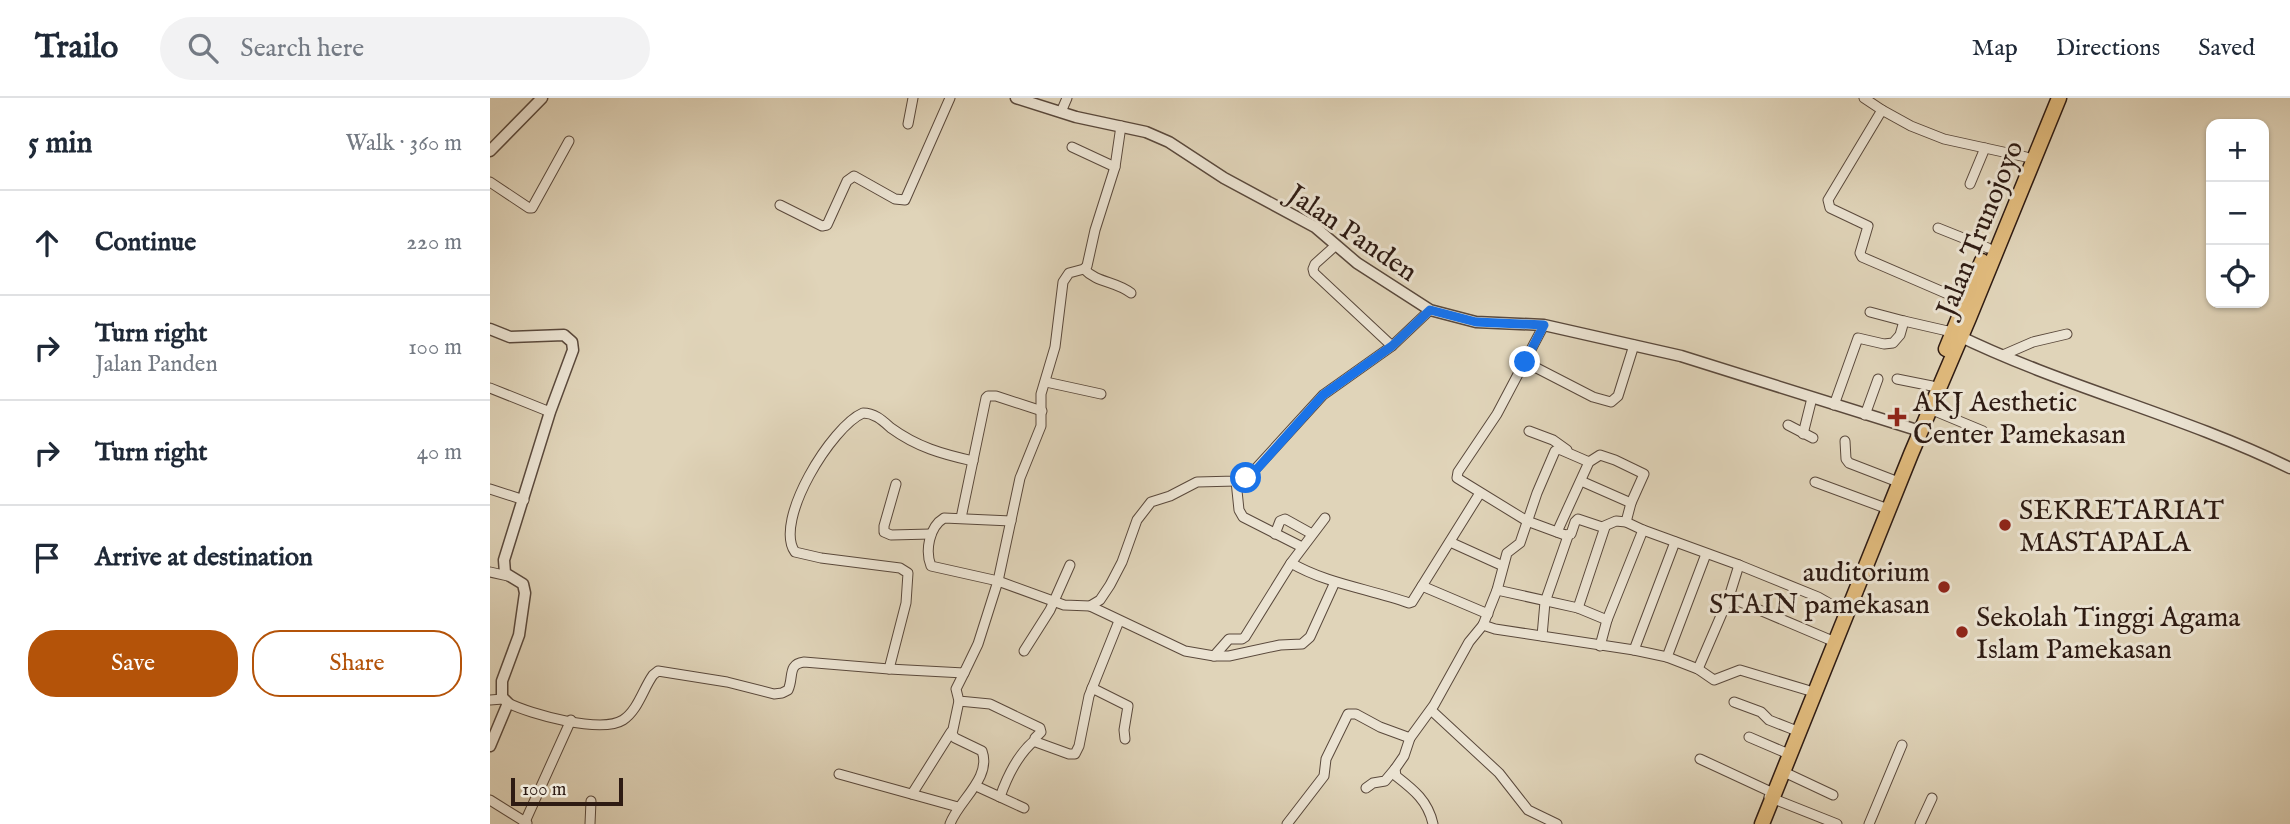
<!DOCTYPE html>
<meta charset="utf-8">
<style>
body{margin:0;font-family:"IM FELL English",serif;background:#f2f2f3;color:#1f2937}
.controls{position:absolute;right:21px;top:21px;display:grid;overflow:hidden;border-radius:14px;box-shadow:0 2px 5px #0004}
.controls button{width:63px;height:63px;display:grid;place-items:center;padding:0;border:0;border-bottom:2px solid #e0e1e3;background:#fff;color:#1f2937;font:35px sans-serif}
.scale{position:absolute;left:21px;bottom:18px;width:112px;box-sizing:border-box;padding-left:7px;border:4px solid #2e1b13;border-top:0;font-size:19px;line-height:24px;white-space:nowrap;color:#2e1b13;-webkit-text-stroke:5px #ebe3d2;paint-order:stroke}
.stop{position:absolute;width:21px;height:21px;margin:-16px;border:5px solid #1a73e8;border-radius:50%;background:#fff}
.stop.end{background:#1a73e8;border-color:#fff;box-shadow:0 2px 7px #0008}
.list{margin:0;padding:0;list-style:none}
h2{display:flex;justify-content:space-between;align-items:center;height:91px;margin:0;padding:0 28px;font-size:30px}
h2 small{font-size:23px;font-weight:400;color:#747a83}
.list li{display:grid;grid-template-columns:46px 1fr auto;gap:21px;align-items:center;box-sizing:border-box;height:105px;padding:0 28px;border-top:2px solid #e0e1e3}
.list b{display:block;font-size:26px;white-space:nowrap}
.list p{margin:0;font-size:23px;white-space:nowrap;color:#747a83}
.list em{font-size:23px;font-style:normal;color:#747a83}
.actions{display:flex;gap:14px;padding:21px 28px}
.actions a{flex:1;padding:16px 0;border:2px solid #b45309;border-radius:28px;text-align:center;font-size:24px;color:#b45309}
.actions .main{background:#b45309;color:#fff}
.icon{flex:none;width:38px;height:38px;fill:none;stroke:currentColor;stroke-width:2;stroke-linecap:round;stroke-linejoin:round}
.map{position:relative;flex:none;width:1800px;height:726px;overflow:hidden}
header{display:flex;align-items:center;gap:42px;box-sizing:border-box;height:98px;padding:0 35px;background:#fff;border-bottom:2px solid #e0e1e3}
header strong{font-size:33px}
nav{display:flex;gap:38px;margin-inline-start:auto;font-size:24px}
.search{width:490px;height:63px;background:#f2f2f3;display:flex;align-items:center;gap:18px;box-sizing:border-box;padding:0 24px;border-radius:38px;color:#747a83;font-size:26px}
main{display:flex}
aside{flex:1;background:#fff}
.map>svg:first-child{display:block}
</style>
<header>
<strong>Trailo</strong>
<div class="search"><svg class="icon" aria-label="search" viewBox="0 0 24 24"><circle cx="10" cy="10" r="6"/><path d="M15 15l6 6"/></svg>Search here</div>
<nav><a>Map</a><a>Directions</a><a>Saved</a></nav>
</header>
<main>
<aside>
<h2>5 min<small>Walk · 360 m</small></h2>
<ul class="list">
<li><svg class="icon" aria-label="ahead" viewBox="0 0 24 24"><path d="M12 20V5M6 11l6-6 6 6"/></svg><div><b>Continue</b></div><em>220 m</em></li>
<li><svg class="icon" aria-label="right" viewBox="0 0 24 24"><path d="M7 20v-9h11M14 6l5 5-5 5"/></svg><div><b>Turn right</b><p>Jalan Panden</p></div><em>100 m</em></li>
<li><svg class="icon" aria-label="right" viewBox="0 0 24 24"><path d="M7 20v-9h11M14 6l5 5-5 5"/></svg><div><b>Turn right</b></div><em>40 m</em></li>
<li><svg class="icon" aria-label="arrive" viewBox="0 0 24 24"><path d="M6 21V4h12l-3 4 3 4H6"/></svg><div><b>Arrive at destination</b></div></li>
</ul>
<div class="actions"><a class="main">Save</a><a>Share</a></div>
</aside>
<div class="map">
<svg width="1800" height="726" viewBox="0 0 1800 726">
<rect width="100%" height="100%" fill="#e0d4b9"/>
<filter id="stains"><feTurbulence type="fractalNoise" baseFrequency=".00286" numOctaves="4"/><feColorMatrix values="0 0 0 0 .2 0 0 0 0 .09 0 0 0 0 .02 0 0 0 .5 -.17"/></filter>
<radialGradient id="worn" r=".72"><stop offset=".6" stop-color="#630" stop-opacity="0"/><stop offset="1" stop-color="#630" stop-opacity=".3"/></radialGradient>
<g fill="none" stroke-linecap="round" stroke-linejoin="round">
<defs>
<g id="minor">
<polyline points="1374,0 1392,12"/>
<polyline points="571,14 577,0"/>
<polyline points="418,26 423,0"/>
<polyline points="582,49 625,69"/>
<polyline points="0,84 39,110 42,110 79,43"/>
<polyline points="1480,86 1495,50"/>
<polyline points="290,107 332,128 337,127 357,83 364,78 405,101 415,102 460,0"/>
<polyline points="1448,130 1498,150"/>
<polyline points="845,148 825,166 823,171 824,175 902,248"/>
<path d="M594,171C607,185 626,183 641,195"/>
<polyline points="1474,203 1372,159 1370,155 1378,128 1340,110 1338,102 1392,12 1421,28 1454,41 1536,59"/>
<polyline points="1380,214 1414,223"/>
<polyline points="1054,227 1007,316 968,374 967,380 1037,423 1075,437 1081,436 1085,424 1088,421 1112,429 1126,423 1136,424 1153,432 1249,467 1328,499 1356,515"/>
<polyline points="1513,257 1543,244 1577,236"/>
<polyline points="1035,264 1103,299 1121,304 1128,298 1144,247"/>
<polyline points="1407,281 1442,288"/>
<polyline points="556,284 611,296"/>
<polyline points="0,290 60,314"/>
<polyline points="1344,307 1368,240 1394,246 1403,245 1410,237 1414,223 1462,234"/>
<polyline points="1440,311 1493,333"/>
<polyline points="1375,317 1388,281"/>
<polyline points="1298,327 1323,340"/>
<polyline points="1039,333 1063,342 1077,352"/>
<polyline points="1313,336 1322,300"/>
<polyline points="1355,343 1356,361 1359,365 1403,382"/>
<polyline points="746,383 749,412 753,419 812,449"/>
<polyline points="1091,383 1141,405"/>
<polyline points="1325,384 1398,411"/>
<polyline points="406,386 394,428 394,434 401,437 441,436"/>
<polyline points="0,391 34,402"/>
<polyline points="471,420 496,300 498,298 506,298 552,313"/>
<path d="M521,423L454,420C439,429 435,453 441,468L508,483L574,507L600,508L610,502L620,487L632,464L647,422L661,404L680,398L707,384L746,383L759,378L833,297L902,248L940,212"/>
<polyline points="1067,434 1099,364 1110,357 1125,362 1154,376 1141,405 1136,424"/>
<polyline points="785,436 790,423 795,421 822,436"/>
<polyline points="960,444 1013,468"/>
<path d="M801,465C837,486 880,491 919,505L922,504L990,395"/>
<polyline points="0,474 18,478"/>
<polyline points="932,488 998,516"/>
<polyline points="1007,492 1088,510 1117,522"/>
<polyline points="1239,499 1345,544"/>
<polyline points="600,508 695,553 724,558 739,541 752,541 755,539 801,465 835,420"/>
<polyline points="1088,510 1115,429"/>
<polyline points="993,527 1005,531 1144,552 1177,559 1208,571 1224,582 1250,572 1317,592"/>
<polyline points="1052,538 1055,504 1078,438"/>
<polyline points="1110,548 1117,522 1153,432"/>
<polyline points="1144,552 1185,444"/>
<polyline points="534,553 560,512 580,467"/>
<polyline points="724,558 739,558 790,547 812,546 820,539 845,484"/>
<polyline points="1177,559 1216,456"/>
<path d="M399,571L416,505L418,475L410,470L331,460L305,454C283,423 342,328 373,315C385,315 393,323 401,330C427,349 452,356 483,363"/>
<polyline points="1208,571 1239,499 1249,467"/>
<polyline points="474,575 466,591 469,603 500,606 550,630 551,634 545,640 546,644 579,656 585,656 589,648 599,598 629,523"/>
<polyline points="602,590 638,608 634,632 635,641"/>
<polyline points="0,602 13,601"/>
<polyline points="1244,604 1271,614 1279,622 1302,631"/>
<path d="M18,605C40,616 111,636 133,622C148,612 153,591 163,577L168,573L237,584L284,596L292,595L298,592C304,580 297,566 314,564L399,571L474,575L488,546L508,483L530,380L551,328V296L565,249L573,184L579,175L594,171L597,168L605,132L625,69L631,28"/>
<polyline points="941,612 1009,675 1038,712 1067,726"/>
<polyline points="1259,639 1294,654"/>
<polyline points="1210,661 1279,693"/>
<polyline points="1294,674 1343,697"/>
<polyline points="349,676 468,709"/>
<polyline points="486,688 510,699"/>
<polyline points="876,690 883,685 895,683 905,671"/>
<polyline points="422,696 461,634"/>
<polyline points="1279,699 1347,726"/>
<polyline points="0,702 37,725"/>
<path d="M534,710L510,699C517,679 528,656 545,642"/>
<polyline points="34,726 81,622"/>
<polyline points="100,726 101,703"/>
<path d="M460,726C468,703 502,680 492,653L465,640L462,636L469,603"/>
<polyline points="797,726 834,678 836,661 858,616 866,616 890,629 920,640"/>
<path d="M943,726C938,703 924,692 906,678L905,671L914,658L920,640L944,607L979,544L993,527L1007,492L1017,455L1030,445L1047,395L1065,353L1069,351L1099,364"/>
<polyline points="1379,726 1412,647"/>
<polyline points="1430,726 1442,700"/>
</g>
<g id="tertiary">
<polyline points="526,0 586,19 656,34 679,44 734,80 825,129 867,165 940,212 986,224 1054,227 1191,258 1430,333"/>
<polyline points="0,53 52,0"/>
<polyline points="0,231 20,239 74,237 82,244 83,252 60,314 14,462 15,475 33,486 35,495 29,537 12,583 12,599 18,605 0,648"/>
<path d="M1465,236C1573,289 1692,317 1800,370"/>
</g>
<g id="trunk">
<polyline points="1456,251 1492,163"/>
<polyline points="1272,726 1421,356 1479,220 1569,0"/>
</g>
</defs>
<use href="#minor" stroke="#5a493c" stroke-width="11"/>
<use href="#tertiary" stroke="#5a493c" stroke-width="13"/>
<use href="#trunk" stroke="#2e1b13" stroke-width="17"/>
<use href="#minor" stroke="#ebe3d2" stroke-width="9"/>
<use href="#tertiary" stroke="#ebe3d2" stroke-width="10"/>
<use href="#trunk" stroke="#e0ba7c" stroke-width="14"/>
</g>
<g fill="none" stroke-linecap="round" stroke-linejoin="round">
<polyline stroke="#1a73e8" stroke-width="9" points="756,380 767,371 833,297 902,248 940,212 986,224 1054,227 1035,264"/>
</g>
<g fill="#8f2418" stroke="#ebe3d2" stroke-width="2.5">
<path d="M1403.5 308.5h7v7h7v7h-7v7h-7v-7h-7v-7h7z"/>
<circle cx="1515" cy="427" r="7"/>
<circle cx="1454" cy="489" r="7"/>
<circle cx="1472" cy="534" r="7"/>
</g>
<g text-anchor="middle" stroke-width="6" stroke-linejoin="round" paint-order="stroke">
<g font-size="28" fill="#2e1b13" stroke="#ebe3d2">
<text transform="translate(1489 130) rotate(-68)" y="10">Jalan Trunojoyo</text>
<text transform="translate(863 134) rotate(34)" y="10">Jalan Panden</text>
</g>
<g font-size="28" fill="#2e1b13" stroke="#ebe3d2" text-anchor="start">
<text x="1423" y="313">AKJ Aesthetic<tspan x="1423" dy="32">Center Pamekasan</tspan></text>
<text x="1529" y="421">SEKRETARIAT<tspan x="1529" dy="32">MASTAPALA</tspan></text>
<text x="1440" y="483" text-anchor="end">auditorium<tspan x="1440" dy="32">STAIN pamekasan</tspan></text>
<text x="1486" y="528">Sekolah Tinggi Agama<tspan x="1486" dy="32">Islam Pamekasan</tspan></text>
</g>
</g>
<rect width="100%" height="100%" filter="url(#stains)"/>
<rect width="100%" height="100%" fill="url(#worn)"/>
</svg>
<div class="controls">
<button>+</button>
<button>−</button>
<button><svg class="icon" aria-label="locate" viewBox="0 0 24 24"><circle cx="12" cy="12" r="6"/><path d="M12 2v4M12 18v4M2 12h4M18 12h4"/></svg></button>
</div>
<div class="scale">100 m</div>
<div class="stop" style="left:756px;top:380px"></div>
<div class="stop end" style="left:1035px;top:264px"></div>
</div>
</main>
